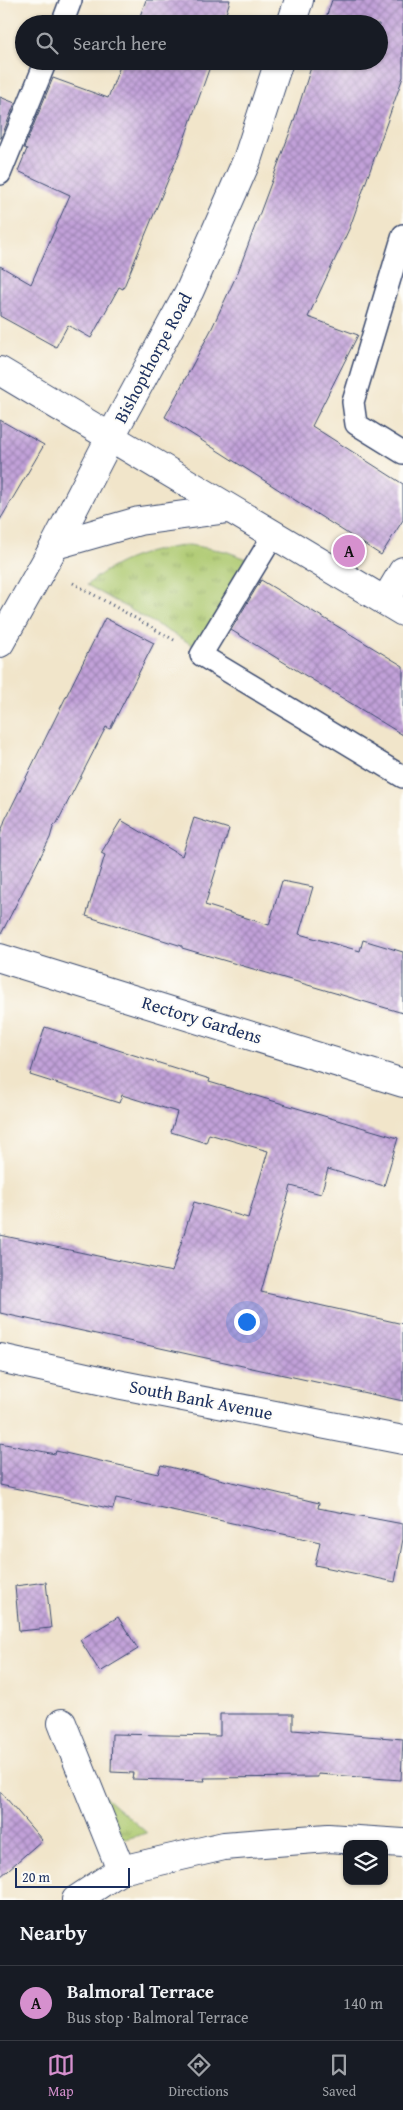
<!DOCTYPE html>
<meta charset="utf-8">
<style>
body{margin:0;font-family:"Gentium Book Plus",serif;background:#20242c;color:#f1f3f6}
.controls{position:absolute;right:15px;bottom:15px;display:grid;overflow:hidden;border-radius:10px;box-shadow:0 1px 4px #0004}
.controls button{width:45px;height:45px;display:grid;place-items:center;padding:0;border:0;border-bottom:1px solid #363941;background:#171b24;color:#f1f3f6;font:25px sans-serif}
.scale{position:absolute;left:15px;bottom:12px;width:115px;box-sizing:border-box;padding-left:5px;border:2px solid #1b2f5e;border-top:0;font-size:14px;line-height:18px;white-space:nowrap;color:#1b2f5e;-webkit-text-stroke:4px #fdfcf7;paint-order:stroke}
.you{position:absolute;left:246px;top:1321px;width:18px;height:18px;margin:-12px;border:4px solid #fff;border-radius:50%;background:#1a73e8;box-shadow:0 0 0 8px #1a73e833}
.badge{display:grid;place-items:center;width:32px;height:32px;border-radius:50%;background:#d690ce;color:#111;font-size:16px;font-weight:700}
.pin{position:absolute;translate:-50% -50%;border:2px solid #fff;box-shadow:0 1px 5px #0006}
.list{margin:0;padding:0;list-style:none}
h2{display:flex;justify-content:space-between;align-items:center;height:65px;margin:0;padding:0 20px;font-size:21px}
h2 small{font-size:16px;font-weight:400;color:#9ea1a6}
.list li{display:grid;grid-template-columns:32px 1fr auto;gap:15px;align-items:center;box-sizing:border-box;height:75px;padding:0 20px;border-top:1px solid #363941}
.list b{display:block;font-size:19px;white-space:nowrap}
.list p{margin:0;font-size:16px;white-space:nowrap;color:#9ea1a6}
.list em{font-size:16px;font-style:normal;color:#9ea1a6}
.icon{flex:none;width:28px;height:28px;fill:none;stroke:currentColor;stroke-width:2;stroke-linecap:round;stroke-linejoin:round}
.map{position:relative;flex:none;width:403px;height:1900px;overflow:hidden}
.search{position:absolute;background:#171b24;box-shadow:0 1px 4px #0004;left:15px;right:15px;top:15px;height:55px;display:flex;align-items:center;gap:12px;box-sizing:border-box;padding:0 18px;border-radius:28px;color:#9ea1a6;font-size:19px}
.sheet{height:140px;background:#171b24}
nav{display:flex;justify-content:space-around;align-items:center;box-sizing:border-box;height:70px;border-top:1px solid #363941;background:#171b24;font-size:14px;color:#9ea1a6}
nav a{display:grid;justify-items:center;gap:2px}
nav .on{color:#d690ce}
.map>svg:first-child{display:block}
</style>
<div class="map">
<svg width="403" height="1900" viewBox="0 0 403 1900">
<defs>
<pattern id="grass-tufts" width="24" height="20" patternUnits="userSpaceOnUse" patternTransform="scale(1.25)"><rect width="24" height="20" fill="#adc96f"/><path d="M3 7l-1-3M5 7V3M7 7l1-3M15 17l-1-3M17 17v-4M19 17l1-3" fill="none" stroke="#8ca45e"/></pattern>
<pattern id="building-cross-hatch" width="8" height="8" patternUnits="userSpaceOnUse" patternTransform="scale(1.25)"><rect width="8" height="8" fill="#c2a1d9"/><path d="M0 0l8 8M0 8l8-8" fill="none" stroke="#9d84b3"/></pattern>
</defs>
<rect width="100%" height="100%" fill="#fdfcf7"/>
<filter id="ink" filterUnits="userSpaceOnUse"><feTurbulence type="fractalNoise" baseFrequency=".02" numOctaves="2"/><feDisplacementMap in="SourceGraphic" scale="10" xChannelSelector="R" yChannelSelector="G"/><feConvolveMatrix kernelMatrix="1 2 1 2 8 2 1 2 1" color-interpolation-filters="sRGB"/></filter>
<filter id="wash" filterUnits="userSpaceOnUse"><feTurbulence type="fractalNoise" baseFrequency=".0096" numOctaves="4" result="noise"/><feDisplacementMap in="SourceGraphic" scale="20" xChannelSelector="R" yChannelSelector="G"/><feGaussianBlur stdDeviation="1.12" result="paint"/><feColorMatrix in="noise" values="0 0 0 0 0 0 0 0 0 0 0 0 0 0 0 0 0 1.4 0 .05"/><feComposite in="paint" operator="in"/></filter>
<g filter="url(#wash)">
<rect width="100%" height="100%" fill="#f1e5ca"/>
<g fill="url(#grass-tufts)" stroke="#647c66">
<path d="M189,545L225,551L250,560L198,648L87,585C118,558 150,550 189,545Z"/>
<polygon points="101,1793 147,1833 122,1840"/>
</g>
<g id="blocks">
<g fill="url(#building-cross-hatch)">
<polygon points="146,0 230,0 223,24 137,24"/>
<polygon points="332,0 403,0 403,77 350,227 308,317 358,335 312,426 403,484 403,520 381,555 165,417 211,330 238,272 293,124 313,61 379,61 379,24 324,24"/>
<polygon points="122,61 212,61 180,151 123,289 119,287 91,338 68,325 56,347 0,316 0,266 31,284 70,195 18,171 27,149 24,148 53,78 108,98"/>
<polygon points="0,97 15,103 1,138 0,138"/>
<polygon points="0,420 44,445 0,520"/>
<polygon points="261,580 403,666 403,735 231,630"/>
<polygon points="105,618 154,643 110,729 106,727 56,825 54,824 50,838 0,936 0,835 5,820"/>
<polygon points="194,818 229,829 205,905 269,925 282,881 313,887 299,934 360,951 363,940 403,952 403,1013 182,948 182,946 86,916 105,855 101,853 121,820 182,856"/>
<polygon points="45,1027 210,1079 209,1082 398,1138 384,1186 328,1169 321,1194 291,1186 261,1292 403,1324 403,1401 0,1313 0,1235 172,1272 194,1202 248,1218 268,1151 209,1134 206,1143 171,1132 177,1112 122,1095 119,1103 30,1075"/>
<polygon points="0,1443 55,1454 56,1451 158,1474 161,1465 319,1503 318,1508 403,1524 403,1539 395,1582 315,1565 320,1542 116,1498 113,1509 0,1485"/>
<polygon points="46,1582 51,1628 19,1631 15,1586"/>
<polygon points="118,1617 138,1649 100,1672 80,1640"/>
<polygon points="220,1714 293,1714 293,1730 403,1739 401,1780 318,1774 318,1777 204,1778 205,1781 132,1779 133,1773 111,1772 112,1734 220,1736"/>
<polygon points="0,1791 42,1840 0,1877"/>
</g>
</g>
</g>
<g filter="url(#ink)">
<use href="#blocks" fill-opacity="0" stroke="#3b4a6e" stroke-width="1"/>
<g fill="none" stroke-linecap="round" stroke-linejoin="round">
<defs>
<g id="service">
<polyline points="62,24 71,0"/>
<polyline points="0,174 46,61"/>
<polyline points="403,235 353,402 356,424 403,453"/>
<polyline points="273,536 201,655 403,777"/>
</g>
<g id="minor">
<polyline points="0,371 403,612"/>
<polyline points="55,545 139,521 228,509"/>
<polyline points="385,601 403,571"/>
<polyline points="0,958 403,1083"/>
<polyline points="0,1358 122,1385 403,1440"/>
<polyline points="62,1723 121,1870"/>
<polyline points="76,1900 121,1870 224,1846 328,1838 403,1843"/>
</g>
<g id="tertiary">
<polyline points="291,24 299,0"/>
<polyline points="0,643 55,545 110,438 190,290 247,160 279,61"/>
</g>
</defs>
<use href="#service" stroke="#3b4a6e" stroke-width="24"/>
<use href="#minor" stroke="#3b4a6e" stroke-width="30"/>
<use href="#tertiary" stroke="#3b4a6e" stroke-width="30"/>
<polyline stroke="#3b4a6e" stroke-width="3" stroke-dasharray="1 4" stroke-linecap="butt" points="73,583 174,640"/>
<use href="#service" stroke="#fff" stroke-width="21"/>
<use href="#minor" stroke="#fff" stroke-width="28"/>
<use href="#tertiary" stroke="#fff" stroke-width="28"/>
</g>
</g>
<g text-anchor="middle" stroke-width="4" stroke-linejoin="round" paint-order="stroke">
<g font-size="18" fill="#1b2f5e" stroke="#fdfcf7">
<text transform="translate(153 358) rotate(-62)" y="6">Bishopthorpe Road</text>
<text transform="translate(202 1020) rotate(17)" y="6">Rectory Gardens</text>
<text transform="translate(201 1400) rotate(11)" y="6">South Bank Avenue</text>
</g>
</g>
</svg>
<div class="controls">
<button><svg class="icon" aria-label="layers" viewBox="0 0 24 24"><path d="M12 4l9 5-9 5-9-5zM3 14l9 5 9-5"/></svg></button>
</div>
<div class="scale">20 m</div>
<div class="you"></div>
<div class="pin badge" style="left:349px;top:551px">A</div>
<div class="search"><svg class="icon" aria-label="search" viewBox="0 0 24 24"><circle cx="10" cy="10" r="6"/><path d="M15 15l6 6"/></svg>Search here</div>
</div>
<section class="sheet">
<h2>Nearby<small></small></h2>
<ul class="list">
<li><span class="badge">A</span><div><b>Balmoral Terrace</b><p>Bus stop · Balmoral Terrace</p></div><em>140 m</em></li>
</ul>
</section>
<nav>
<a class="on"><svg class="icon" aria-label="map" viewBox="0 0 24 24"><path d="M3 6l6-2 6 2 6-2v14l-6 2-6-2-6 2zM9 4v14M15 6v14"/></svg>Map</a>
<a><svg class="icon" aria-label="directions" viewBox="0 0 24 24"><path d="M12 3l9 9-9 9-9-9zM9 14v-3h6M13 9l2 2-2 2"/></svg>Directions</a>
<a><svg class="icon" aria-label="saved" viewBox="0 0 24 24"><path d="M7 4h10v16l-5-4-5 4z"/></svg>Saved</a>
</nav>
